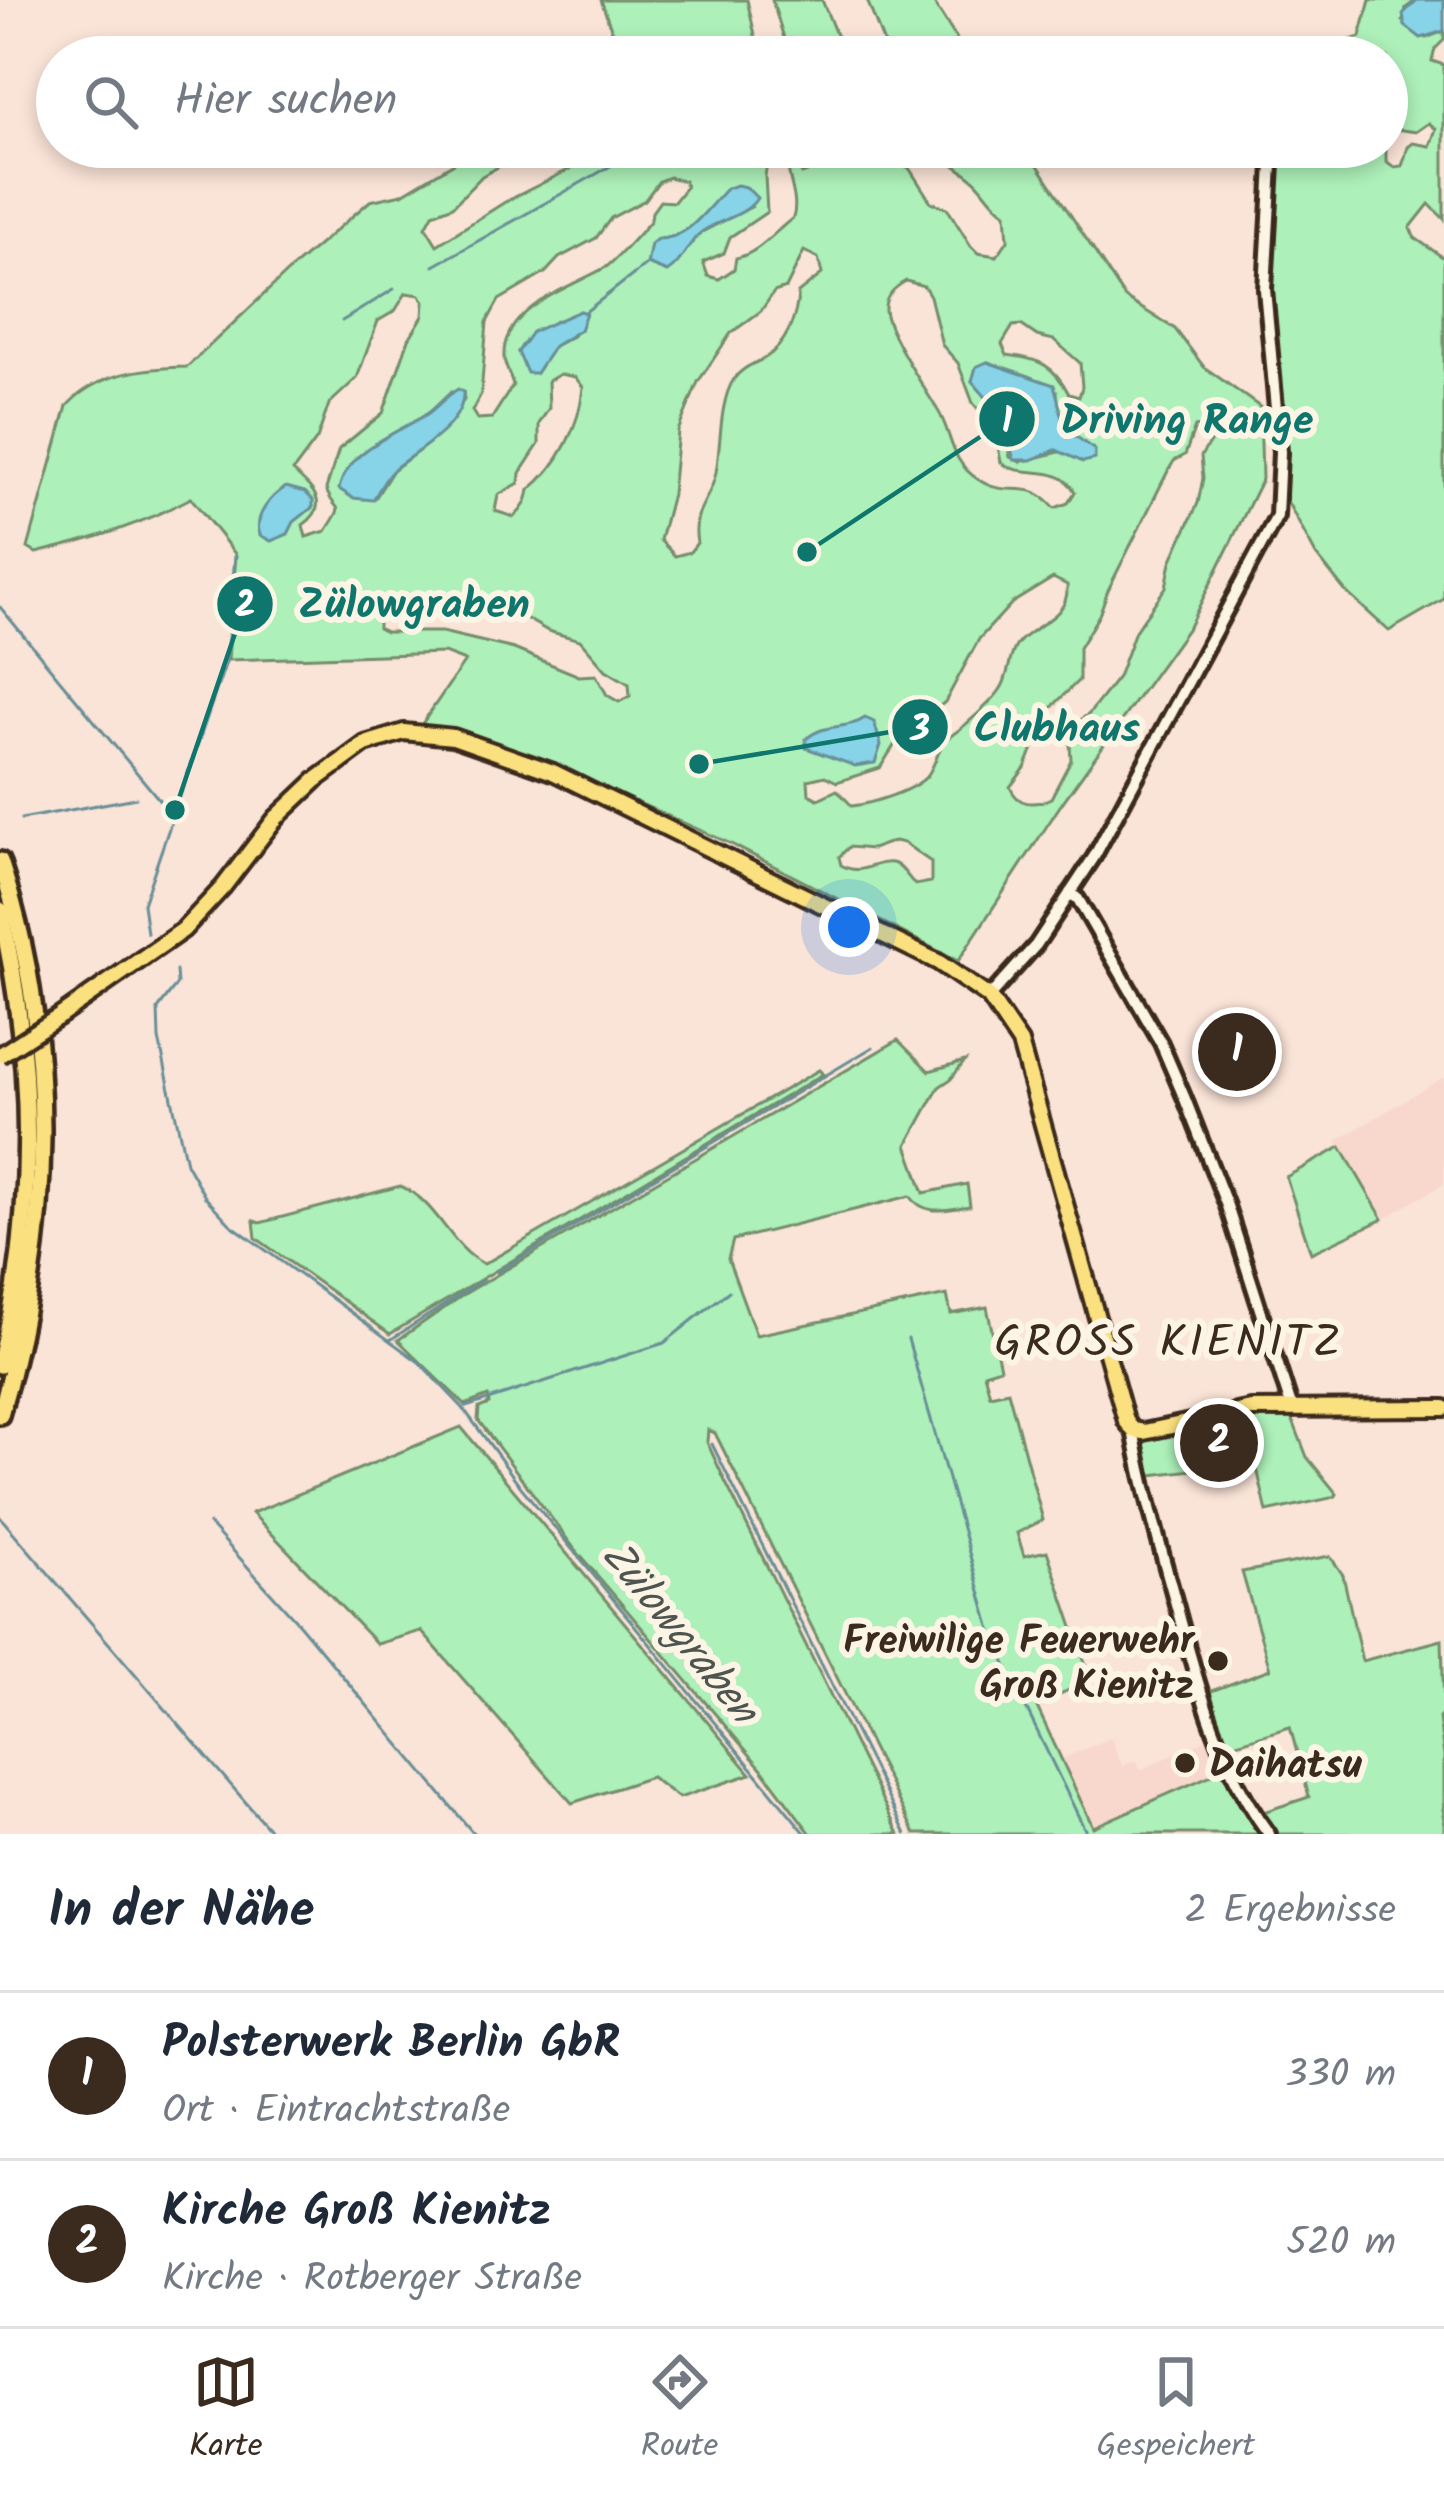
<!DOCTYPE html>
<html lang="de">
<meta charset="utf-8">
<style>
body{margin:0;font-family:Kalam,sans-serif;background:#f6f6f7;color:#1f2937}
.you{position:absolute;left:849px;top:927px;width:42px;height:42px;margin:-30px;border:9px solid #fff;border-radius:50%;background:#1a73e8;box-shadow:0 0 0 18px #1a73e833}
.badge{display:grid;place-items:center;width:78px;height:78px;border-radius:50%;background:#3b2a1e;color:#fff;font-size:39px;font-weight:700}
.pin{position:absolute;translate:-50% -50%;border:6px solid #fff;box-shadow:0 3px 12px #0006}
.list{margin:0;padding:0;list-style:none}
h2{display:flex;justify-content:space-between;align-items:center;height:156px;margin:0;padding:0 48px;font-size:51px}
h2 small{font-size:39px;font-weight:400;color:#747a83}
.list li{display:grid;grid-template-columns:78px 1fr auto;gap:36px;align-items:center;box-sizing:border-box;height:168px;padding:0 48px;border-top:3px solid #e0e1e3}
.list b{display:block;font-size:45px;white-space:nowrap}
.list p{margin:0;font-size:39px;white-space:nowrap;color:#747a83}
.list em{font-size:39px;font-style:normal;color:#747a83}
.icon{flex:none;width:66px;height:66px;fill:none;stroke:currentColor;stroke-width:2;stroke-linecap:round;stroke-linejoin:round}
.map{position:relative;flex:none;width:1444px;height:1834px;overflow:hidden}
.search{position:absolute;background:#fff;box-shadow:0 6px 18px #0003;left:36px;right:36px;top:36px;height:132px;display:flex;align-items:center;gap:30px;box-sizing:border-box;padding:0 42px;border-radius:66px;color:#747a83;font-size:45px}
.sheet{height:492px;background:#fff}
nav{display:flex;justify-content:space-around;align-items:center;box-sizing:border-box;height:168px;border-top:3px solid #e0e1e3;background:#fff;font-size:33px;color:#747a83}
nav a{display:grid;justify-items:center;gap:6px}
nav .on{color:#3b2a1e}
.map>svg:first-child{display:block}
</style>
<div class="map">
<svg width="1444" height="1834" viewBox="0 0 1444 1834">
<rect width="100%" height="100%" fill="#fae3d7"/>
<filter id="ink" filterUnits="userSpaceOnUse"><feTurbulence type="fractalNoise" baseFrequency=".00833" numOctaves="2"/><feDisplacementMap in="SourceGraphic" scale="24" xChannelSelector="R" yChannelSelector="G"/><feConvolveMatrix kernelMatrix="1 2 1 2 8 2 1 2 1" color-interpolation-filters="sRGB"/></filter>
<g filter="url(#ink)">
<g fill="#f8d7cd">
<polygon points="1444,1077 1444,1184 1383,1219 1337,1141"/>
<polygon points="1211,1737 1223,1770 1093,1828 1059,1760 1111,1738 1122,1766 1136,1761 1141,1770"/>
</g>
<g fill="#adf0b9" stroke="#748d6c" stroke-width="3" fill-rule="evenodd">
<polygon points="601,0 747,0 760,57 621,57"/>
<polygon points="772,0 822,0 845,57 790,57"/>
<polygon points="867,0 932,0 968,57 889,57"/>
<polygon points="1370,0 1417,0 1406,8 1403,21 1426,38 1444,31 1444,40 1435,49 1432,61 1444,65 1444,219 1429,204 1410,228 1415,238 1444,258 1444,599 1389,631 1345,591 1316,555 1287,501 1272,289 1279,147 1307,147 1321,152 1328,147 1386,147 1386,161 1394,167 1402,166 1408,147 1413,143 1430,146 1436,129 1429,123 1416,132 1387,128 1387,57 1297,57 1360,37"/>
<path d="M481,147H534L482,176L453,206L433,214L426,227L437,245L505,202L582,163L588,159L591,147H770L765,176L767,212L730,237L724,253L703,262L708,276L719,279L734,269L736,258C758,254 774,232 793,218C801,192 779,172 793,147H809L811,159L802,156L795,163L802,174L807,172L800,166L801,162L813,164L817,147H880L889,158L909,168L931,202L947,208L971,246L978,253L997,256L1008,240L1006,213C989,202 985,188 972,178C958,167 945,160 933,147H961V154L954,155L959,162L970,158L969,147H1026L1125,298L1175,329L1204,367L1260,407L1262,479L1190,625L1062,803L958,961L729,843L533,756L422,724L465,661L444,653L228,660L236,555L191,498C140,525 92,540 36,553L28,548L67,406C97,372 145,368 187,367L293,267L370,201L402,194ZM669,177L684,181L686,187L674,202L660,201L652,212L651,220C644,229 614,262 606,267C572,287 501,308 504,358C505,368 511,376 513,385L492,418L477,419L472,411L481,394L487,322L499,300L545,273L559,258L596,238L611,218L645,200L659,181ZM727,188L751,207L700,233L692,243L657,239C690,239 706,210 727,188ZM804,251L818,258L822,274L798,293C797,317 786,345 765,358C754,364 741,368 734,379C719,401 721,446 716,472C711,501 691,509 697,543L690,552L675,556L660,540L672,494L678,431L698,382L731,333L761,311L774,292L786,288ZM906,281L924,286L930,296L942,345L958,363L973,403L994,427L1001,462C1024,481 1058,461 1075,492L1068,503L1055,508C1029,476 1009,500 979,480C948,460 953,433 937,409C925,389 887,332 885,310C884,297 895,287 906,281ZM406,293L420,295L424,302L423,316L409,339L383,413L339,449L326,489C335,515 347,499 326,531L306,537L303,525C332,504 312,489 293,471L317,439L329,404L357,378L378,321L395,311ZM580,311L586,313L573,336L554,346L536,373L518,352C532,328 555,322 580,311ZM1021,325L1037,336L1054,340L1080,363L1082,387L1079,397L1069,394C1054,365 1040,359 1007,355L1002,344L1013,326ZM988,362C1010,371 1039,376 1057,391C1058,424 1068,432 1094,450L1083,462L1063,451L1020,462L1010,457L1002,415L972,381ZM560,374L575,377L583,387C580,426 558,467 529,490C527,502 523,509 514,517L495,511L498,495L519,483L520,473L539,444V424L549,408L548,381ZM451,392H463L464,400L429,443L393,470L376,497L357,457L430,412ZM1205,426L1212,439L1201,456L1203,478L1198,503L1171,562L1166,587L1135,631L1118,677L1089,714L1077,722L1070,744L1071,760L1051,798C1034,806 1018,806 1010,787L1025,768L1049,710L1079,680V648L1099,615L1108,590L1168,471L1174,461L1185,455L1195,427ZM1053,578L1067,585C1070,620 1032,623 1016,646C1008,659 1009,678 1000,690C992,702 957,734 945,739C938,750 935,766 927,776C914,791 870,804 852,806L837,790L818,799L809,794L808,780L825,776L837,782L880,768L897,741L945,702L979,639L989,628L1012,603ZM487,603L508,608L548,631L580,640L606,670L629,684L630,696L619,702L607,695L596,675L579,676L514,649L442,632H386L378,628V611L384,605L452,611ZM894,841L904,843L931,862V882L915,885C909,879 901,864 892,863C873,861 862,877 841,865L839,857L849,847L872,849Z"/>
<path d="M898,1040L929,1071L965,1061L951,1079L939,1087L907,1145L924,1193L967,1184L970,1206C947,1209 925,1217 910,1196L733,1240L728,1259L756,1335L947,1295L951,1314L987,1307L1000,1368L984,1373L990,1395L1008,1391L1043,1520L1017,1533L1024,1556L1047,1551L1091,1680L1036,1705L1093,1827L1223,1770L1263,1834H915L731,1465L715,1433L708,1430L707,1442L725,1481L899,1834H811L762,1769L573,1547L478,1420L479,1408L489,1404L488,1396L465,1405L398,1340L466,1293Z"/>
<path d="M819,1070L823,1074L390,1334L256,1238L254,1221L260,1223L400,1186C439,1202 448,1246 484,1264Z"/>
<polygon points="1341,1147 1383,1219 1311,1253 1286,1177"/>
<polygon points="1290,1413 1307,1457 1337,1494 1335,1497 1267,1512 1256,1464 1199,1469 1189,1433 1251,1414"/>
<polygon points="1185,1425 1193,1470 1142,1476 1134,1433"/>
<polygon points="461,1427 751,1774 679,1798 651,1777 572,1803 421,1631 377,1644 252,1513"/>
<polygon points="1330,1556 1343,1575 1362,1661 1442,1640 1444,1713 1439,1718 1444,1757 1444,1834 1275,1834 1260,1813 1309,1797 1290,1727 1227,1746 1206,1693 1270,1669 1242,1572"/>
</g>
<g fill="#87d3e7" stroke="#698f97" stroke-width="3">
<polygon points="1417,0 1444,0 1444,31 1421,38 1405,26 1403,14"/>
<path d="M737,185L746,187L757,198C745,218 716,219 699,234C686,246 683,262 667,272L647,264L651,244L657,239C690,239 705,210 727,188Z"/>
<polygon points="580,311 586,313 580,330 554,346 536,373 527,373 518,352 532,332"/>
<path d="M987,362L1054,385C1068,428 1051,420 1095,450V459L1083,462L1056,450L1031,460H1014L1002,416L972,381L976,367Z"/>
<path d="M458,389L463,392C465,425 418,450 395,468C385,477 380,489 373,500L353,498L339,489C348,449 396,434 427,414C438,406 446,396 458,389Z"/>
<path d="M286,487L305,492L313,500V507L294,522L288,534L271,541L260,535C253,516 271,496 286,487Z"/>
<path d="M865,718L874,722L881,745L875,763L855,766L806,748V739C825,722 848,730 865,718Z"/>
</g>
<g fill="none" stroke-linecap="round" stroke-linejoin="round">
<g stroke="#698f97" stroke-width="3">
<polyline points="434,266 644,147"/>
<polyline points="584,313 647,264"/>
<polyline points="342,321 394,289"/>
<polyline points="0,607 171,814"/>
<polyline points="21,819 136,798"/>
<polyline points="147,933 143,904 226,662 235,555"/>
<polyline points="176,971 177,984 158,1009 159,1039 186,1163 205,1197 230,1224 419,1362 463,1408 521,1487 806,1834"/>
<polyline points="497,1272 873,1047"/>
<polyline points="908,1339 990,1626 1012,1679 1087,1834"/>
<polyline points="390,1340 483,1280"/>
<polyline points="466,1407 664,1343 729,1291"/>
<polyline points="712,1444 906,1834"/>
<polyline points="0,1517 273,1834"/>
<polyline points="209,1524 300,1625 474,1834"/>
</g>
<defs>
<g id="minor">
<polyline points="1070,893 1078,899 1161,1043 1185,1099 1227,1206 1292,1409"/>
<polyline points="989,997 1036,945 1094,857 1277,516 1280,452 1265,289 1273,147"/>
<path d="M1133,1430C1143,1486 1158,1539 1173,1593C1196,1677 1216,1763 1269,1834"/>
</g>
<polyline id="major" points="60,1016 183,930 223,887 276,818 316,780 365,744 404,732 453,737 553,772 938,962 989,997 1020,1043 1126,1421 1133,1430 1144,1432 1251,1409 1444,1408"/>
<g id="highway">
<path d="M0,861C59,1039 53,1237 0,1415"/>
<path d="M0,910C35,1062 36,1214 0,1365"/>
</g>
</defs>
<use href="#minor" stroke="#3b2a1e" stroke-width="20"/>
<use href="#major" stroke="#3b2a1e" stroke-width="22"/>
<use href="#highway" stroke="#3b2a1e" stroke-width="24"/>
<use href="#minor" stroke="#fcf5e5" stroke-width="10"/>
<use href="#major" stroke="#fbe080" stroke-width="14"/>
<use href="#highway" stroke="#fbe080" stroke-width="15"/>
<defs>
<polyline id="major-bridge" points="0,1055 60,1016"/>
</defs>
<use href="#major-bridge" stroke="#3b2a1e" stroke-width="22" stroke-linecap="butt"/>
<use href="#major-bridge" stroke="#fbe080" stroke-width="14"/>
</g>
</g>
<g fill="#3b2a1e" stroke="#fcf5e5" stroke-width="4.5">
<circle cx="1218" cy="1661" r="12"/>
<circle cx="1185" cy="1763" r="12"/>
</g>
<g text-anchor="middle" stroke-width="12" stroke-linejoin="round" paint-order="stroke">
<g font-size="39" font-weight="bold" fill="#3b2a1e" stroke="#fcf5e5" text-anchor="end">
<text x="1194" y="1653">Freiwilige Feuerwehr<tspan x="1194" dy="45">Groß Kienitz</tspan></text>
<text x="1209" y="1777" text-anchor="start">Daihatsu</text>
</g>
<g font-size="42" font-style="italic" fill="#4e5450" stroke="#fcf5e5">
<text transform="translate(681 1631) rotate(51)" y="15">Zülowgraben</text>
</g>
<g font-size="45" letter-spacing="3" fill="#3b2a1e" stroke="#fcf5e5">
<text x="1169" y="1356">GROSS KIENITZ</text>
</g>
</g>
<path fill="none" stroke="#0f766e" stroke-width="4.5" d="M807 552L1007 419M175 810L245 604M699 764L920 727"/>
<g fill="#0f766e" stroke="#fcf5e5" stroke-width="4.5">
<circle cx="807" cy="552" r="12"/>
<circle cx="175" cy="810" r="12"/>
<circle cx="699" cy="764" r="12"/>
<circle cx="1007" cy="419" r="30"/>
<circle cx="245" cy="604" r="30"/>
<circle cx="920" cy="727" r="30"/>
</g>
<g font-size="36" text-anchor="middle" font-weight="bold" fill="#fff">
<text x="1007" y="432">1</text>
<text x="245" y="616">2</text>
<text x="920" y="740">3</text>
</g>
<g font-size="42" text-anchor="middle" font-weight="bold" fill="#0f766e" stroke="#fcf5e5" stroke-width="12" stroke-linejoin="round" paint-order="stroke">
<text x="1187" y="434">Driving Range</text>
<text x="414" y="618">Zülowgraben</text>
<text x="1057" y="742">Clubhaus</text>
</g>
</svg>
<div class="you"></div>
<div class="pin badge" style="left:1237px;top:1052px">1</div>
<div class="pin badge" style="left:1219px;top:1443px">2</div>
<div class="search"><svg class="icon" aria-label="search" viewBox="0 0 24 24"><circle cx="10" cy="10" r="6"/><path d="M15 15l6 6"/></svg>Hier suchen</div>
</div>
<section class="sheet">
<h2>In der Nähe<small>2 Ergebnisse</small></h2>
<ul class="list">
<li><span class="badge">1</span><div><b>Polsterwerk Berlin GbR</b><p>Ort · Eintrachtstraße</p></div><em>330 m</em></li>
<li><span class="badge">2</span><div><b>Kirche Groß Kienitz</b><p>Kirche · Rotberger Straße</p></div><em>520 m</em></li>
</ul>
</section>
<nav>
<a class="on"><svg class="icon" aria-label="map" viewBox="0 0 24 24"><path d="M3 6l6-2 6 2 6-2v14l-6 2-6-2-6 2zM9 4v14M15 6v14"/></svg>Karte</a>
<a><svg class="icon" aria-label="directions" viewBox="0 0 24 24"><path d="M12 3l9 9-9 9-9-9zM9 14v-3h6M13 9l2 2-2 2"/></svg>Route</a>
<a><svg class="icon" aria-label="saved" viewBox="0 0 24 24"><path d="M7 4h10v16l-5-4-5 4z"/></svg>Gespeichert</a>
</nav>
